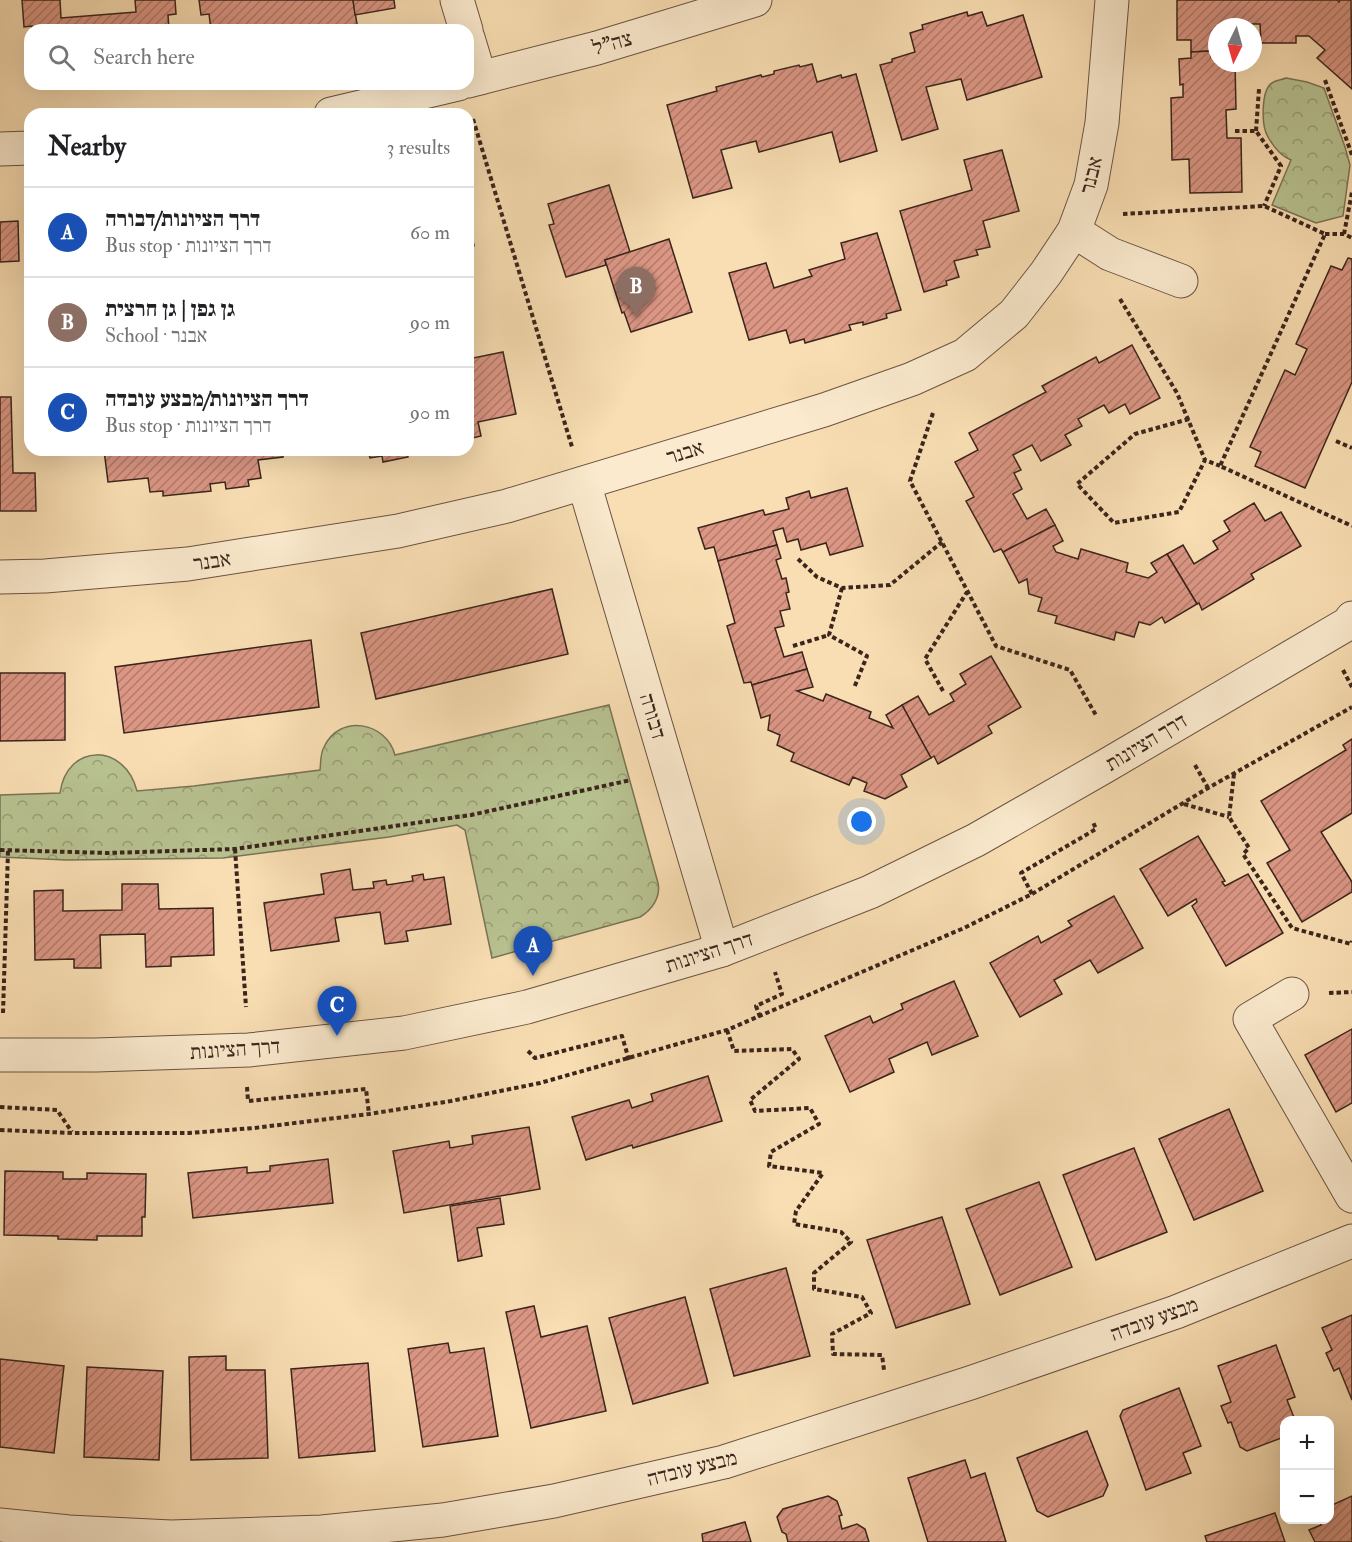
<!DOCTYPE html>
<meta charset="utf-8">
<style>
body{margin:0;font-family:"IM FELL Double Pica","Frank Ruhl Libre",serif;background:#f2f2f2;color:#202124}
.controls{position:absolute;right:18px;bottom:18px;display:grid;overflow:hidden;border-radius:12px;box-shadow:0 6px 24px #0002}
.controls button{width:54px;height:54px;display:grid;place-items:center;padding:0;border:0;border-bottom:2px solid #e0e0e0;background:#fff;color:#202124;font:30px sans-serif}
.compass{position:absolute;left:1208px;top:18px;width:54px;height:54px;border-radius:50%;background:#fff;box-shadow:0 6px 24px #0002;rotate:185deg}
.you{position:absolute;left:862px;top:822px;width:21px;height:21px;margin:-15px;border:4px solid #fff;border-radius:50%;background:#1a73e8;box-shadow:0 0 0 9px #1a73e833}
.badge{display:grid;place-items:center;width:39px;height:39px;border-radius:50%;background:#8f2418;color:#fff;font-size:20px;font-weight:700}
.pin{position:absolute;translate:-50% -50px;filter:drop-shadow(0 2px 3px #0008)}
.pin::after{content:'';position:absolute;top:32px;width:21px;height:18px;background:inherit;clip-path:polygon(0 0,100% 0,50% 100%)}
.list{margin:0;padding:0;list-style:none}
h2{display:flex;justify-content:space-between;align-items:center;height:78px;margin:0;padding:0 24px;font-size:26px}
h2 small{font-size:20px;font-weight:400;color:#757577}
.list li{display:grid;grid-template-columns:39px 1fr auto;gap:18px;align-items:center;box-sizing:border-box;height:90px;padding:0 24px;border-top:2px solid #e0e0e0}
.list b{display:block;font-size:22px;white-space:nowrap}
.list p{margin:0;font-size:20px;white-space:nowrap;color:#757577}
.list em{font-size:20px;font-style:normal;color:#757577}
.icon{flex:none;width:33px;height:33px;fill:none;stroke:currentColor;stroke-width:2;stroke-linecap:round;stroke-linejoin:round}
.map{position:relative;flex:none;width:1352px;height:1542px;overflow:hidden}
.search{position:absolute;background:#fff;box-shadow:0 6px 24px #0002;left:24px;top:24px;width:450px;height:66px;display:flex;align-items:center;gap:15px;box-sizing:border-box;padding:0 21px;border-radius:18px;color:#757577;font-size:22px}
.panel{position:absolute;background:#fff;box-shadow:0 6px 24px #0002;left:24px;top:108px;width:450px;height:348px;border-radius:18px}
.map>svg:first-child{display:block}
</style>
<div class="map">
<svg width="1352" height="1542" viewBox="0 0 1352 1542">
<defs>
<pattern id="forest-crowns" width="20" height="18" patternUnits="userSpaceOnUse" patternTransform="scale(1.5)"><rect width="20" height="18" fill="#b8c291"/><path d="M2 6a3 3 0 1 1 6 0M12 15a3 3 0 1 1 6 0" fill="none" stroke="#979d76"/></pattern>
<pattern id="building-hatch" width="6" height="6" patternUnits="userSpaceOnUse" patternTransform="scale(1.5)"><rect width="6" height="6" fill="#db9684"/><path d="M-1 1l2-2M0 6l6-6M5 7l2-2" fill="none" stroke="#b37a6b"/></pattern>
</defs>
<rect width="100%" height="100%" fill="#f9deb3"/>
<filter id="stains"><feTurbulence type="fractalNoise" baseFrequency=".00333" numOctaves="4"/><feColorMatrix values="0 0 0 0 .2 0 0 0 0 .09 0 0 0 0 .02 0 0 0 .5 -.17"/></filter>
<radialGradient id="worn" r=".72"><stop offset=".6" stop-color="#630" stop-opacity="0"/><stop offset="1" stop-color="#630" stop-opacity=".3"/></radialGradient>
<g fill="url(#forest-crowns)" stroke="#7a7456" stroke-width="1.5">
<path d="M1286,78L1307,82L1324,88L1345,147L1350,165L1343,216L1316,223L1272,205L1291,160C1281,156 1273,146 1268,137C1261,126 1261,90 1272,83C1276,80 1282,80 1286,78Z"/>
<path d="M609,705L658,883C661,897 652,910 640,917L492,958L465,830L457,825L389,837L223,858L67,860L0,857V795L60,793C67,742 125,743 137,791L194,786L320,770C321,762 320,754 324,747C340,713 386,722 395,755Z"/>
</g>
<g fill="url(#building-hatch)" stroke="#3b251c" stroke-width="1.5">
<polygon points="22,0 60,0 61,18 136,12 135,0 175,0 176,14 168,15 169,30 32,30 32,26 24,27"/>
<polygon points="199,0 353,0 358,30 211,30 209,14 201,15"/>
<polygon points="353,0 394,0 395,8 355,15"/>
<polygon points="1177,0 1337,0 1339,2 1340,0 1351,0 1352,89 1317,58 1325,50 1309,36 1296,36 1296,43 1261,43 1260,24 1230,24 1230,27 1217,27 1217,45 1211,45 1211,51 1191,52 1191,40 1177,40"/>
<polygon points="967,12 968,16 982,12 987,26 1023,15 1042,77 967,100 961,79 926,87 938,129 902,140 880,65 892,62 892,59 915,52 910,33 923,29 922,25"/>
<polygon points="1211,51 1211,57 1217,57 1217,63 1235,63 1236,109 1226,110 1227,138 1241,138 1242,192 1190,193 1189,159 1172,160 1171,98 1183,97 1183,84 1180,85 1179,59 1191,58 1191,52"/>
<polygon points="812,64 817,82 841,75 842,78 856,74 877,151 840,162 832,132 759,152 756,141 721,150 732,188 693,198 667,105 717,91 716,87 761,75 762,77 774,74 774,71 799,65 800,67"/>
<polygon points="1002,150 1019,211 983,221 990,247 976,250 978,255 954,261 959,277 946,281 947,285 924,292 900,211 972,190 964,160"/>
<polygon points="609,185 630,252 605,260 606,265 566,277 549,225 554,224 548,204"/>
<polygon points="468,212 474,246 468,247"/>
<polygon points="18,221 19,261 0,262 0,222"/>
<polygon points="877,233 901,310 886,314 887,318 863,325 863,322 849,325 851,330 805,343 804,339 790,343 786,330 749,340 729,273 766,263 774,288 812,276 809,270 845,259 841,243"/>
<polygon points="669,239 692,312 631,332 624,312 622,313 605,260"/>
<polygon points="1348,258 1352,259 1352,382 1305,488 1255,466 1261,452 1250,447 1285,370 1295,375 1307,349 1296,344 1331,266 1342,270"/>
<polygon points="1132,345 1160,398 1130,414 1125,404 1109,413 1104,405 1078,419 1082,426 1065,435 1071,445 1041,461 1032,445 1013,455 1021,470 1014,473 1022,489 1013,494 1027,519 1046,509 1055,525 1003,552 1001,549 994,552 966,501 974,497 955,462 978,450 969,433 1046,392 1042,386 1096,357 1099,363"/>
<polygon points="503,352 516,414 478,422 481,436 468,439 468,359"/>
<polygon points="0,397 11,397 13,473 35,473 36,511 0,511"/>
<polygon points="104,450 171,450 171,454 194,452 194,450 284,450 283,457 258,460 261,478 248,480 249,486 226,489 225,482 210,484 211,491 163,496 163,491 150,492 148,478 108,482"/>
<polygon points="368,450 412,450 407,451 408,457 383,462 382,456 370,458"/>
<polygon points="847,488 863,546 830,555 826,543 801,550 798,539 787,542 783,528 773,531 777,545 718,561 714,547 705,549 698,528 763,510 765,515 789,509 786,498 809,491 811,498"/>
<polygon points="1254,503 1265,521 1281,512 1301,546 1251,574 1254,579 1202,610 1199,603 1197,604 1167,554 1183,545 1194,564 1218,549 1213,541 1230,531 1224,521"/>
<polygon points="1055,525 1063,541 1053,546 1056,552 1078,559 1081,549 1128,563 1126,572 1148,578 1157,572 1151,563 1167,554 1197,604 1165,623 1162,617 1150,625 1139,622 1134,637 1116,632 1114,640 1055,623 1057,616 1038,611 1042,598 1029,594 1027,579 1019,583 1003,552"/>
<polygon points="777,545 781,558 776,560 782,579 786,578 789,592 786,593 790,609 780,611 784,626 775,628 784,657 802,652 807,669 752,685 751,682 744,683 727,626 735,623 718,561"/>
<polygon points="552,589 568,654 376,699 361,633"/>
<polygon points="311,640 319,707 124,733 115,667"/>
<polygon points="991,656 1021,707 988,726 992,733 938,764 934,756 931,758 902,705 918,696 929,715 954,701 950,694 966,684 960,674"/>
<polygon points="807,669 813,687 797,691 823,701 826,694 871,712 869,718 893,728 886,715 902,705 931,758 901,775 907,787 885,799 864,791 867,783 853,777 849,785 791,761 794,753 777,745 780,735 768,730 770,715 761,718 752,685"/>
<polygon points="0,673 65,673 65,740 0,741"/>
<polygon points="1352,739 1352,813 1321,832 1352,882 1352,892 1302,922 1267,863 1290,850 1261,801 1346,750 1343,745"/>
<polygon points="1198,836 1225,881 1222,882 1225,886 1248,874 1283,933 1226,966 1192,906 1197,902 1196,899 1168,916 1140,869"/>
<polygon points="350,869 353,890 374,888 373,882 386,880 387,885 413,881 412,876 423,874 424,880 444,877 451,924 406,931 408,941 385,944 380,912 335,918 339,941 271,951 264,903 324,894 321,874"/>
<polygon points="122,884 158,884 159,909 213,908 214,955 171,957 171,966 146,967 145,934 100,935 101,968 74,968 74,959 35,960 34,891 63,890 63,911 122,910"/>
<polygon points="1114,896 1143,948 1098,973 1090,960 1054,980 1062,994 1020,1017 990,963 1038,936 1041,943 1072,926 1068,921"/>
<polygon points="954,981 978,1036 932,1055 927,1042 889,1059 894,1072 850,1092 825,1036 870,1016 873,1023 903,1009 901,1004"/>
<polygon points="1352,1029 1352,1103 1336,1112 1305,1055"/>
<polygon points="708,1076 722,1121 633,1148 632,1145 586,1160 572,1117 629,1100 632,1108 653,1101 651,1094"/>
<polygon points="1229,1109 1263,1191 1194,1220 1159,1139"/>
<polygon points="529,1127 540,1189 404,1213 393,1151 449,1141 450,1148 473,1144 472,1136"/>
<polygon points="1134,1148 1167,1232 1096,1260 1063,1175"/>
<polygon points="328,1159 333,1203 193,1218 188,1173 247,1167 247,1173 270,1171 270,1166"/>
<polygon points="5,1171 63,1172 63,1179 87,1179 87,1173 146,1174 145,1217 142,1217 142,1236 97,1236 97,1240 58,1239 58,1236 4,1235"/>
<polygon points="1039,1182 1072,1267 1000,1295 966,1209"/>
<polygon points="500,1198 504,1224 477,1228 482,1256 458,1261 450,1206"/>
<polygon points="942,1217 970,1304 896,1328 867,1240"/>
<polygon points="786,1268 810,1356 734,1376 710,1289"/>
<polygon points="685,1297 708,1383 633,1404 609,1318"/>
<polygon points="534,1306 541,1337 587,1326 606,1411 531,1428 506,1312"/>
<polygon points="1352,1315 1352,1400 1339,1368 1334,1371 1326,1353 1332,1350 1322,1328"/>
<polygon points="448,1343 450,1353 484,1348 498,1436 423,1447 408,1349"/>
<polygon points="1276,1345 1295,1397 1287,1400 1295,1420 1284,1420 1284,1437 1247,1451 1240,1447 1231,1422 1228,1423 1221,1406 1231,1402 1218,1366"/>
<polygon points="226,1356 226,1370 265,1370 268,1458 191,1460 189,1357"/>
<polygon points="0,1359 64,1366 54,1453 0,1447"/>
<polygon points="368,1363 375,1451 299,1458 291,1369"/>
<polygon points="87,1367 163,1371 159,1460 84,1457"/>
<polygon points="1179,1388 1201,1446 1183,1453 1191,1473 1146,1490 1120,1416 1123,1410"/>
<polygon points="1087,1431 1108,1485 1103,1496 1048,1517 1037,1511 1017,1458"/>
<polygon points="965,1460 971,1478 985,1473 1006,1542 928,1542 908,1478"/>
<polygon points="828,1496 837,1501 842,1515 839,1516 842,1529 857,1524 865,1529 869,1542 788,1542 786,1534 782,1532 777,1517 783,1509"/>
<polygon points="1352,1496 1352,1542 1315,1542 1309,1530 1321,1525 1319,1520 1330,1520 1330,1506"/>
<polygon points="1275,1513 1285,1542 1207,1542 1205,1536"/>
<polygon points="745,1522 751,1542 703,1542 702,1534"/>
</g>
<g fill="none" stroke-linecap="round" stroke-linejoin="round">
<defs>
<g id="minor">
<polyline points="457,0 466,30"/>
<polyline points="468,38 480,78"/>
<polyline points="468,81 597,48 755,0"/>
<polyline points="331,114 458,84"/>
<polyline points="0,149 30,148"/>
<polyline points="1074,231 1110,254 1181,281"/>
<polyline points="584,483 722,950"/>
<polyline points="0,577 45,576 188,564 398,531 507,506 824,410 912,379 965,355 1014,314 1046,273 1074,231 1091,185 1102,123 1112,0"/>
<polyline points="1292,994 1250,1019 1352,1196"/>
<polyline points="0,1055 96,1055 249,1050 404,1033 527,1007 722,950 870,892 976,840 1102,768 1349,623 1352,618"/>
<polyline points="0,1525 69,1532 171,1537 322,1532 443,1520 554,1501 724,1462 970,1383 1176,1312 1352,1241"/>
</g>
</defs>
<use href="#minor" stroke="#6a5342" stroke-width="35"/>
<g stroke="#3b251c" stroke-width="4" stroke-dasharray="4.5 3" stroke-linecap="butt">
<polyline points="1325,80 1352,155"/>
<polyline points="473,119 572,447"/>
<polyline points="1235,131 1256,131 1281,166 1264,206"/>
<polyline points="1256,131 1259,89"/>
<polyline points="1123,214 1264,206 1325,234 1220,466 1352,526"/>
<polyline points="1325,234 1344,234 1352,238"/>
<polyline points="1344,234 1352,192"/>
<polyline points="1120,299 1177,393 1205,460"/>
<polyline points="933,413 910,481 996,646 1070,670 1097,717"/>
<polyline points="1189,419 1135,434 1077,484 1114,523 1179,512 1205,460 1220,466"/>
<polyline points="1336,441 1352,448"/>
<polyline points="798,559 817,577 842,588 890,585 942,542"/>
<polyline points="842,588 829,635 867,656 854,688"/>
<polyline points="793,646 829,635"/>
<polyline points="1343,670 1352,687"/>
<polyline points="943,691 925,659 967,592"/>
<polyline points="1195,765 1208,788"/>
<polyline points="1234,774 1229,817 1249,848 1243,854 1292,928 1351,944 1352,941"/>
<polyline points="1184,804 1229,817"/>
<polyline points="235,849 246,1007"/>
<polyline points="0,850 108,853 235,849 471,815 631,780"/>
<polyline points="1032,894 1021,873 1096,829 1093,822"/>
<polyline points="1329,993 1352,992"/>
<polyline points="3,1013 8,851"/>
<polyline points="760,1017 756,1006 782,994 775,972"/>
<polyline points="727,1030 734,1051 792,1049 799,1059 750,1100 755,1111 810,1108 819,1124 771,1152 769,1166 823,1173 796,1211 794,1224 841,1232 851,1242 814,1273 814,1289 862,1297 871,1313 832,1334 833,1354 882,1355 884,1370"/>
<polyline points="528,1051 535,1058 622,1036 629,1060"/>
<polyline points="247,1087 248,1101 366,1089 369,1114"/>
<polyline points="0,1107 57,1110 72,1132"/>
<polyline points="0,1130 72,1133 189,1133 254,1128 369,1114 451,1101 540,1083 727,1030 964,928 1032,894 1208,788 1352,707"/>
</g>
<use href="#minor" stroke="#fbeace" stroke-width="33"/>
</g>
<g text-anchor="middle" stroke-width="4.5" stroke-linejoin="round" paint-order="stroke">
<g font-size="21" fill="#3b251c" stroke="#fbeace">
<text transform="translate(612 43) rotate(-16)" y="7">צה"ל</text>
<text transform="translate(1091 175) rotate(-76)" y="7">אבנר</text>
<text transform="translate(685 452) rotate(-17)" y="7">אבנר</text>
<text transform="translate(212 561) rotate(-8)" y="7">אבנר</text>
<text transform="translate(653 716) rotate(73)" y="7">דבורה</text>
<text transform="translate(1146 742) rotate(-31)" y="7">דרך הציונות</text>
<text transform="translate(709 952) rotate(-18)" y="7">דרך הציונות</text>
<text transform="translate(235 1049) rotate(-4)" y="7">דרך הציונות</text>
<text transform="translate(1154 1319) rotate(-20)" y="7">מבצע עובדה</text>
<text transform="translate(692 1468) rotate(-14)" y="7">מבצע עובדה</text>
</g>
</g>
<rect width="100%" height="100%" filter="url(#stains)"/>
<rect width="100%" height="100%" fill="url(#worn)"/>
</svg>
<div class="controls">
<button>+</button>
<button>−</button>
</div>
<svg class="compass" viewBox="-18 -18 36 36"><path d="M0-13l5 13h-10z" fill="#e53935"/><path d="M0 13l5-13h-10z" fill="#757577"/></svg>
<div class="you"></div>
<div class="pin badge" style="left:533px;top:976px;background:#1a4fb4">A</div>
<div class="pin badge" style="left:636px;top:317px;background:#8d6e63">B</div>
<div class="pin badge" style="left:337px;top:1036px;background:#1a4fb4">C</div>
<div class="search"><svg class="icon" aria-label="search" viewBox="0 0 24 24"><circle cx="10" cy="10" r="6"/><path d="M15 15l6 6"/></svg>Search here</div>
<section class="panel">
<h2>Nearby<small>3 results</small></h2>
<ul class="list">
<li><span class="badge" style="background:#1a4fb4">A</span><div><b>דרך הציונות/דבורה</b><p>Bus stop · דרך הציונות</p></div><em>60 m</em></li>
<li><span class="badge" style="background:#8d6e63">B</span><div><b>גן גפן | גן חרצית</b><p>School · אבנר</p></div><em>90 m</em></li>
<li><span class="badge" style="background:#1a4fb4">C</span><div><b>דרך הציונות/מבצע עובדה</b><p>Bus stop · דרך הציונות</p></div><em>90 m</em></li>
</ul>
</section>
</div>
